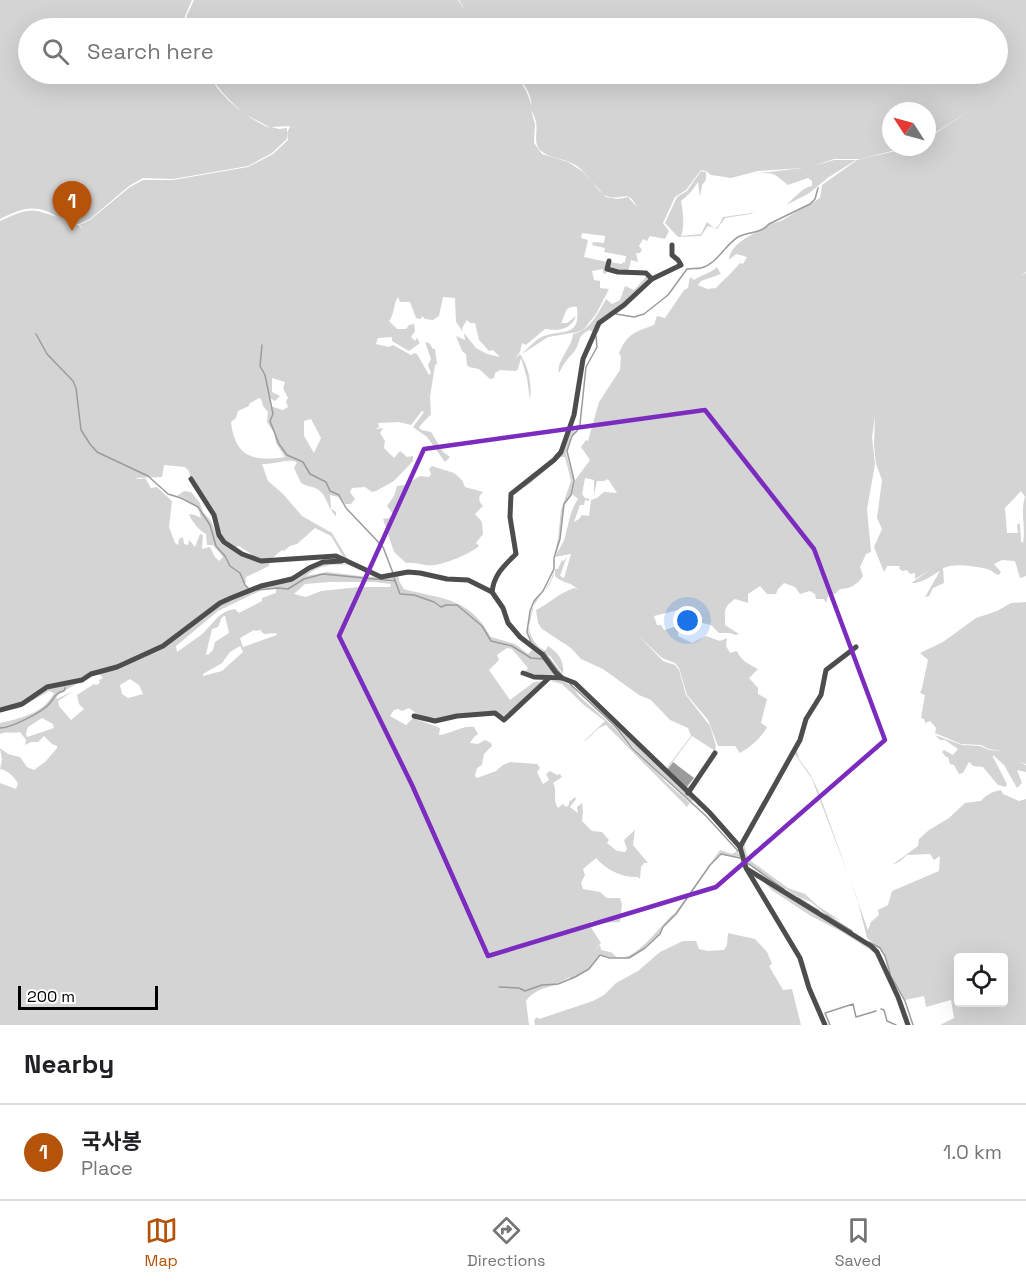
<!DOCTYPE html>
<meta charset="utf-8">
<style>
body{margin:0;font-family:"Space Grotesk","Noto Sans KR",sans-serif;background:#f6f6f6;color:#202124}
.controls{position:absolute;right:18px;bottom:18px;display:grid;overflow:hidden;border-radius:6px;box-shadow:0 6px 24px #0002}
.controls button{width:54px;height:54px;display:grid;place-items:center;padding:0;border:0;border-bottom:2px solid #e0e0e0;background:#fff;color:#202124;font:30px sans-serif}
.compass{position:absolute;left:882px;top:102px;width:54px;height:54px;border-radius:50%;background:#fff;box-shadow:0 6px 24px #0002;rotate:306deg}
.scale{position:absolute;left:18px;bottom:15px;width:140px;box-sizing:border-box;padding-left:6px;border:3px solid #000;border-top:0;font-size:16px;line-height:21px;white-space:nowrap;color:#000;-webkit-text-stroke:4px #fff;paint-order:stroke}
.you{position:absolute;left:688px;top:621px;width:21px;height:21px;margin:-15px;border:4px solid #fff;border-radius:50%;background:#1a73e8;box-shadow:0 0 0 9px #1a73e833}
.badge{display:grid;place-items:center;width:39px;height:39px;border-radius:50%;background:#b45309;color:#fff;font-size:20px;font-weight:700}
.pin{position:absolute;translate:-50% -50px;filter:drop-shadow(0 2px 3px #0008)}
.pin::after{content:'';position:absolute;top:32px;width:21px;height:18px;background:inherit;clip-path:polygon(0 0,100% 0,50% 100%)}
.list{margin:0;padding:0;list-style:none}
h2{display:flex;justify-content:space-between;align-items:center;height:78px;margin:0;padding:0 24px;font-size:26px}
h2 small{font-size:20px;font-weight:400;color:#757577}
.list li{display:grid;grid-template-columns:39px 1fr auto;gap:18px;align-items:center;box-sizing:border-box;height:96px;padding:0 24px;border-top:2px solid #e0e0e0}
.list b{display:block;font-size:22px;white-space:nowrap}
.list p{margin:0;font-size:20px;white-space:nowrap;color:#757577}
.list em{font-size:20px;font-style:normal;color:#757577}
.icon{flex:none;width:33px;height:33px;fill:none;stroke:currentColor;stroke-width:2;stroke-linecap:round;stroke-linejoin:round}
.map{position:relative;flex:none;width:1026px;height:1025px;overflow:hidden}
.search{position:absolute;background:#fff;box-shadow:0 6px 24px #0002;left:18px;right:18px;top:18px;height:66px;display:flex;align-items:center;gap:15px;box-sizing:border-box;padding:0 21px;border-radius:33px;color:#757577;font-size:22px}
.sheet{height:174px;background:#fff}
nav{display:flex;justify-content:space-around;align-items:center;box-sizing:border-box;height:84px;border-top:2px solid #e0e0e0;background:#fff;font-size:16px;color:#757577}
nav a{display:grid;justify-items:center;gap:3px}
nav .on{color:#b45309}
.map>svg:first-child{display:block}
</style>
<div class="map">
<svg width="1026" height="1025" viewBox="0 0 1026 1025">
<rect width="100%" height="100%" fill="#fff"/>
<g fill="#d4d4d4" fill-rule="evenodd">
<path d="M0,0H192L185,16L183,28H28V74H210C216,95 250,120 270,128C264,123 253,119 245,114C235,106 214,86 211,74H519C521,86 530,94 531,106C533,93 522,86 520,74H998V28H185L187,15L194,0H458L465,10L459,0H1026V272L1021,276L1026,273V576L1020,578L1015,561L1002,560L994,564L1001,572L999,575C994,574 992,570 987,569C973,566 956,563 943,568L944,583L933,588L929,596L925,597L940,571C930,576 922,584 911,583L930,570L915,579V573L910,574L907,570L902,571L899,568L900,566H887L884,572L874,547L882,529L877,518L882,480L876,464L874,446L875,416L872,437L875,464L867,509L871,552L866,554L860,567L863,576C857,585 850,589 840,589L835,594L829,593L826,603L824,599H816L815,594L810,591L800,594L795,587L784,583L778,589L776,594H767L760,586L748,594V603L735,599C721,609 726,612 725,625L739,634L736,635L730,633H719L711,625L698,622L678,610L654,616L657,625H661L664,630L674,627L679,623L678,636L692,643L706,636L720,641L727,638L726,646L730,653L737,651C741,661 749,664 758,669L749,678L758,688V694L767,699L761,723L767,727C761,738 751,747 740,753L735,746H718L708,720L687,695L679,668L675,663L662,658L639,636L663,661L675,665L679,670L686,695L710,726L716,746L715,751L692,736L668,768L686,788L691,784L687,790L665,770L691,736L688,728L670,720L651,700L639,695L603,669L581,659L571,648L542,629L538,623L536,610C550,603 560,592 575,588L578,590C572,581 562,584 555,576V569H558L562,560L564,561L567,556L560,576L564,578L571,554L555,557C557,551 562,546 564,540C569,525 569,512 578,499L572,494L573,483L590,460L581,447L586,440L588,441L599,402L620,370L621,357L619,353C628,333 635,332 654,325L657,316L665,318L684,290L688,288L690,277L694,280C702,274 710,274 717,267L721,274L701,281L698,285L707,289L716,288C724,279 732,273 740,263L743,264L747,257L736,254L729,260C730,242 757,233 769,225C773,222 779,222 783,220C795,212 807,206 820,198L822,185L857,160L908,148V151L911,147H927V139L972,109L927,138V111H891V147H907L861,159H834L813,166L834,160H856L829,177L808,194L786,205C795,198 801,188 812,186V181L808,178L788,185C772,172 774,172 751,174L803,168L758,171L731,178L711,175L706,171L701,170L686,190L675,197L663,223L669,231L665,239L650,236L647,241L643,239L639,246L642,250L640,253H636L638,262L631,260L628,272L608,268L609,262L622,264L623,262L625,263L626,256L604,252L605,248L592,245L593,242L604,243L605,236L582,233L581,238L588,240L584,257L607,262L606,274L603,273V269L592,271L594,280L600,281V288L609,289L596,314L584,329L578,332L548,337L522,354C528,348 537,338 544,336C566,329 580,337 577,307C564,305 566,315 561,323H567L576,316C571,330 558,331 545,329L526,345L522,343L520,352L515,359L520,354C529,367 532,384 530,400L527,378L521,358L518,369L516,371L500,370L495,373L494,378L490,379L479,369L469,367L467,365L466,354L462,351L456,336L465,340L464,333L476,348L487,354L500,357L493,350L489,351L479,340L475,323H470L467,320L462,328L463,332L456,322L455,298L443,297L439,316L433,320L425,319L422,316L421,319L416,318L410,302H400L398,297C393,304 395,314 389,321L397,329H406L409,325L414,324L415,331L411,337L415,341L417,338L420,343L409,351L392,341V337L378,338L376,344L389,347L393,345L411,355L414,353L417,354L429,375L431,373L428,365L431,359L425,342L429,343L433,349H435L437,364L435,365L430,397L431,414L419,427L421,430L431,432L443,452L450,457L445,462L427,437L413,427L424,412L422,411L411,425L399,422L378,423L379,427L375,429L383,428L380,433L385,441L384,448L394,458L400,451L407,457L413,456V461L394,481L376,491L372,492L365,487L352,488L350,492L355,499L351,504H345L340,495L344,505L338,497L330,495L331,509L336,512V516C328,509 328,499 320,491C315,486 307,487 301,483L294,468L297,462C286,458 274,465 262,464L268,481L283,494L302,516L332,533L349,561L344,558L331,536L315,528L297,544L290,546L284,551L282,550L271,559H253L251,554L239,546L234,548L220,534L214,514L190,477L189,471L185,467L164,465L162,477L134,478L140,479L145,478L151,488L157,487L172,501L169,527L175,543L178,545L179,539L183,537L184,544L188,545L189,540L195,547L200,534L203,535L202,549L210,547L215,557L219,561L223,557L213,545H207L206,534C201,532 191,521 189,514L195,515L201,518L198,507L182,497L177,496L184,491L191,492L200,503L203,512L211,521L220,541L248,559L263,563L270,561L269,566L246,577L245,585L250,590L220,603L200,621L162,646L117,667L91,674L82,679L47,687L22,703L0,709V221C28,208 31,207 59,218C36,203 23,208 0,219ZM531,110C533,114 536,119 536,123C538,132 533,143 540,150C549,159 566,158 577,166C587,173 597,191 606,196C622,202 627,187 637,207L628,197L617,199L606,197L582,171L568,162L542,154L534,143L535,124ZM290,126L287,133L288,140L273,154L248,167L173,180H143L130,187L90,220L80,225L83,229L78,225L67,223L79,224L90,219L129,186L143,178L173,179L248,166L272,153L287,139V128L279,129L271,127ZM272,378L285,382L283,388L288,398L286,401L288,407L283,410L270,406V398L275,401L280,396L272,392ZM259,398L261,399L263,406L268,412L267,422L274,433L276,443L285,457C253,462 235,457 231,422L236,418L238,411L249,406V404ZM311,419L321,438L314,453L304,436V421ZM585,478L594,480V495L597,481H604L608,479L617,493L604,492L597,498L591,500L589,516L582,515L579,519L574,522L580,505H584L585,500L588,501L590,499L585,498L582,494ZM1021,491L1025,497C1020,512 1026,528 1023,543L1021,541L1020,524H1017L1018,533H1007L1005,508Z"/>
<path d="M701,171L706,172V180L702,185L700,197L698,182L691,192L681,201C683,212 685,227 681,236L701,234L707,222L715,229L719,225L723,217L752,213L758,209L751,214L725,218L717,229L708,226L701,236L678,237L665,223L677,197L687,191Z"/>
<path d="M648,275L650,277L645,285L609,314L594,333L590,330C575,336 582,343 573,353C567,359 563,365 559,373C556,361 572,348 573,334C590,331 598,313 606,299L612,304L620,300L625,286L634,290Z"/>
<polygon points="570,428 576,432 571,436 566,453 573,479 570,496 564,505 559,542 554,556 558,539 561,510 571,481 565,457 561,457 528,485 515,493 555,460"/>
<path d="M432,466L454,473L462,480L465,487L483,492C477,497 479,502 483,506L475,514L482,522L483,534L476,543L479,546C470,554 438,568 425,565C418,564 414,562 406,563L394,552L383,519L389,518L393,514L387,506L394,496L397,486L405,485L420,476L429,477L431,474L429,469Z"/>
<path d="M338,563L354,566C336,563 320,564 306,576L327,572L368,577L393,576L394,580H375L395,582L394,575L398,574L399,581L404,589C431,597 461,597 480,621C485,626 487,632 491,637L515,644L528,654L532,650L544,658H530L546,660L554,674L548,677L524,673L528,668L512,649L507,648L497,655L499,660L489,670L510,700L534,682L545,681L504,717L497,712L434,720L417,714L409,708L402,711L398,709L394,710L390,716L406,725L413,718L440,728L439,735C452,734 461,725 474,727L478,734L474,737L470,743L478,744L485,740L491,743L492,746L484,754L482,765L477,768L475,776L477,778L496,771L503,765L510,762L537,764L540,768L537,772L543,784L549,780L546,774L550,771L557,775L560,774L562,777L553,783C558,791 552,799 558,808L563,804L566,807L569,805V802L575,797L576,799L570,807L578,813L577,807L582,803L583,812L582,821L592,831L602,832L609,840L607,843L617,851L625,852L627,849L624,840L635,830L633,845L648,863H644L641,867L640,879L638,877C623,878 606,870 596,858L583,869L585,875L581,883L583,889L600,892L607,898H620L622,904L620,922L600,923L591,921L590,926L601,943L592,953L600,945L601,950C604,951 607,951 610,952C613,952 614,956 617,957C637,962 661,923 675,913L720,850L732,854L737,851L741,857L720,854L709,865L676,914L663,927L660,934L645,947L629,958L610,957L600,954L589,969L572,979H569L570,977L556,984L557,985C543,988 534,990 525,1002L526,1001L529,1025H0V783L16,789L18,784C16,778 6,769 0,769L2,760L0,748L8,754L20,757L27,767L34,770L46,761L57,748V746L52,744L44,736L38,742H31L25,745L26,740L20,732C13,734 7,731 0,734V723C21,718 43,714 54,693L49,691L20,708L0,712L46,690L78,683L59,694L56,698L57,699L73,691L58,701L59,706L71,720L84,709L79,704L77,695L94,684L96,685L100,683L99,680L103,678L98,673C128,665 158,648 185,631C209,616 231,592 261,590L256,589L323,564ZM330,582H374L391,584L390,587H359L321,591L306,597L294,594L305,584ZM264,589H276V593L262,598V601L239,613L235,609C218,611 213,625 201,635C193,641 185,646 177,652L176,646L218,611ZM225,616L229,633L215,642L213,650L208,655L206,654L212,629L218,627L222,617ZM254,630L256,631L260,630L264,634L276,633L277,635L243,647L240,638ZM240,646L243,652L222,671L203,676V674L222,663L230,652ZM130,679L139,685L143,694L128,698L122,694L120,685ZM42,718L53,724L54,728L27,737L26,734L28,727Z"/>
<path d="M554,570C554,584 542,592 536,602C524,620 527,640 545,651L548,646C558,652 565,662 563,674L550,656L532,643L528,630L535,600L543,593L551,580Z"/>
<polygon points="1026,602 1026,764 1019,762 1026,765 1026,772 1017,770 1022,783 1017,788 1004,765 993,755 993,757 1007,784 1006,787 998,785 983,767 973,766 969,762 963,773 959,774 954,765 950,764 948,757 946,757 942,752 944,750 953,755 958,749 945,740 940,740 935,735 962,745 980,746 989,750 1002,751 989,749 981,745 961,744 935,733 936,728 930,721 925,723 924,719 921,718 925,695 920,693 922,688 928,660 920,653 943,642 976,618 997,611 1011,603"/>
<path d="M551,681H563L572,686L579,696L614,727L629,746L647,761L666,782L690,803L687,807L606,725C596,727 591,738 582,743L605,721L585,706L562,684Z"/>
<polygon points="575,687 694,799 691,802 634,748 608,719 588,701"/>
<path d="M797,751L799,759L810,774L818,790L868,930L871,922L879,915L878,910L888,905L892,891L939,871L940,856L934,860L930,854L907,855L899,862L892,865L918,846L919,839L929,830L949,818L965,803L981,801C987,794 992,792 1001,790L1003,794L1019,801L1026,799V1025H940L954,1018L951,1000L926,1007L924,996L905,1000L893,978L884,952L867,938L857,898L812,779L794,753ZM958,958H1004V1002H958Z"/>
<polygon points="744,843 747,856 751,861 788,888 805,894 818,906 841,921 826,915 811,902 796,896 749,864 742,849"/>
<polygon points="755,875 757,875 815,914 827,920 873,949 896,995 875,953 842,932 811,916 773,891 759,878 756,879"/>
<polygon points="728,933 755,939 767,952 772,964 769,966 783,990 792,989 801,1025 535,1025 534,1020 537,1017 539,1019 593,1001 604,995 616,983 638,971 660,952 683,941 696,941 699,949 708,951 724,950 727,945"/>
</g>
<polygon fill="#9b9b9b" points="673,762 694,778 686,788 668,769"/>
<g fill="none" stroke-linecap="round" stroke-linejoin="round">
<g stroke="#9b9b9b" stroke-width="1.5">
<path d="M616,314L634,317L644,314L668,295L687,269C692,268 697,269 701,268C717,264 725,245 738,237C748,232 762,233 769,224L810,204L815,199L818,188"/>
<polyline points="36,334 47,354 73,381 76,388 81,430 90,444 97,452 148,476 168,494 181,498 198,507 210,525 216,546 225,556 230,566 240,573 245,585 249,589"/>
<polyline points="262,345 260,366 265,375 273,414 270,421 279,444 287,455 303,462 310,474 326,482 330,491 339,495 346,508 383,547 393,573"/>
<polyline points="394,578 400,594 414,595 434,602 441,607 446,605 457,605 482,626 491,641 512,646 531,658 543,659"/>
<polyline points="257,590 278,588 288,589 304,579 323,574 395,581"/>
<polyline points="531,642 527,632 530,611 534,601 543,591 554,569 554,558 560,539 564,504 571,495 574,480 567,451 572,436 577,431 580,424 586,367 597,347 596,336"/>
<polyline points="544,652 563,677"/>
<polyline points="570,684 615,726 632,748 706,816 738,851"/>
<path d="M0,728C11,728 43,712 50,703C55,697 55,693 64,691L65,688"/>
<polyline points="746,862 784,889"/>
<polyline points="798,898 819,911"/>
<polyline points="826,915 852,931"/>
<polyline points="869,942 880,948 885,956 891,976 905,1001 913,1025"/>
<polyline points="499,987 519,988 525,991 542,985 558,984 575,977 589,969 600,955 610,958 629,958 645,948 660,934 663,927 676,914 710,865 721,854 740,858"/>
<polyline points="881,1009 884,1010 887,1021 896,1025"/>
<polyline points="830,1025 825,1013 853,1004 856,1017 876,1011"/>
</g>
<g stroke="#4d4d4d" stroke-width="5">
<polyline points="652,279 681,265 678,260 672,255 672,245"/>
<polyline points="191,479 214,515 219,535 224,542 242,554 261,561 336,556 381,577 408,572 420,573 447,579 468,580 492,592 503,608 508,623 520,637 542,654 556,673 562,678 575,683 599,706 709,812 740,847 746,868 800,958 809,988 825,1025"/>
<path d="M492,592C494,574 504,566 516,554L510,517L511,494L554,460L561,452L574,415L583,359L599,323L624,305L652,279L646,273L618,272L607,269L609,261"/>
<polyline points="523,673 534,677 562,678"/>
<polyline points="0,710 22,704 47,687 82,680 91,674 117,667 163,646 220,603 231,598 261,586 292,579 309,568 323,562 342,561"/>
<polyline points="414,716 435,721 457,716 495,713 504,720 549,678"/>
<polyline points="688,793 715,753"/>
<polyline points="740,847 800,740 806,719 821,695 826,670 856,647"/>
<polyline points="747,869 871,946 877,952 898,997 908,1025"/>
</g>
</g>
<path fill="none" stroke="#7b2cbf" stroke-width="4.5" stroke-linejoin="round" d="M705,410L814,549L885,740L716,887L488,956L412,785L339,636L424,449Z"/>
</svg>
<div class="controls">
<button><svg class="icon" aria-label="locate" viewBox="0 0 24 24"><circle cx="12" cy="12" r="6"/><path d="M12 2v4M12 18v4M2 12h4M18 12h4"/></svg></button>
</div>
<svg class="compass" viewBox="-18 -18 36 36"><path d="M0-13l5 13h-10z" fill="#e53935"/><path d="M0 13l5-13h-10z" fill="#757577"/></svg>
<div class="scale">200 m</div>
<div class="you"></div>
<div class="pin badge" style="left:72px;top:231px">1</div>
<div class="search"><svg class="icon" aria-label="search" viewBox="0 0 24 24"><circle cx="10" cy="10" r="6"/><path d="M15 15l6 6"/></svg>Search here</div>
</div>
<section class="sheet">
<h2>Nearby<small></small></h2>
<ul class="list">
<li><span class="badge">1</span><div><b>국사봉</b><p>Place</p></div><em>1.0 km</em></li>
</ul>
</section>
<nav>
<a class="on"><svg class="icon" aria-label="map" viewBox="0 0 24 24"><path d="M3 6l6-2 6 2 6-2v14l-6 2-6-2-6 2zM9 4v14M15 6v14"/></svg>Map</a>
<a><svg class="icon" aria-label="directions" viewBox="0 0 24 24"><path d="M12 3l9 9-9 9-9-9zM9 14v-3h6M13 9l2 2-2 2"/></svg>Directions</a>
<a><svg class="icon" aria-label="saved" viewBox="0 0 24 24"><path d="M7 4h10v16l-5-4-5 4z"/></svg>Saved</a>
</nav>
